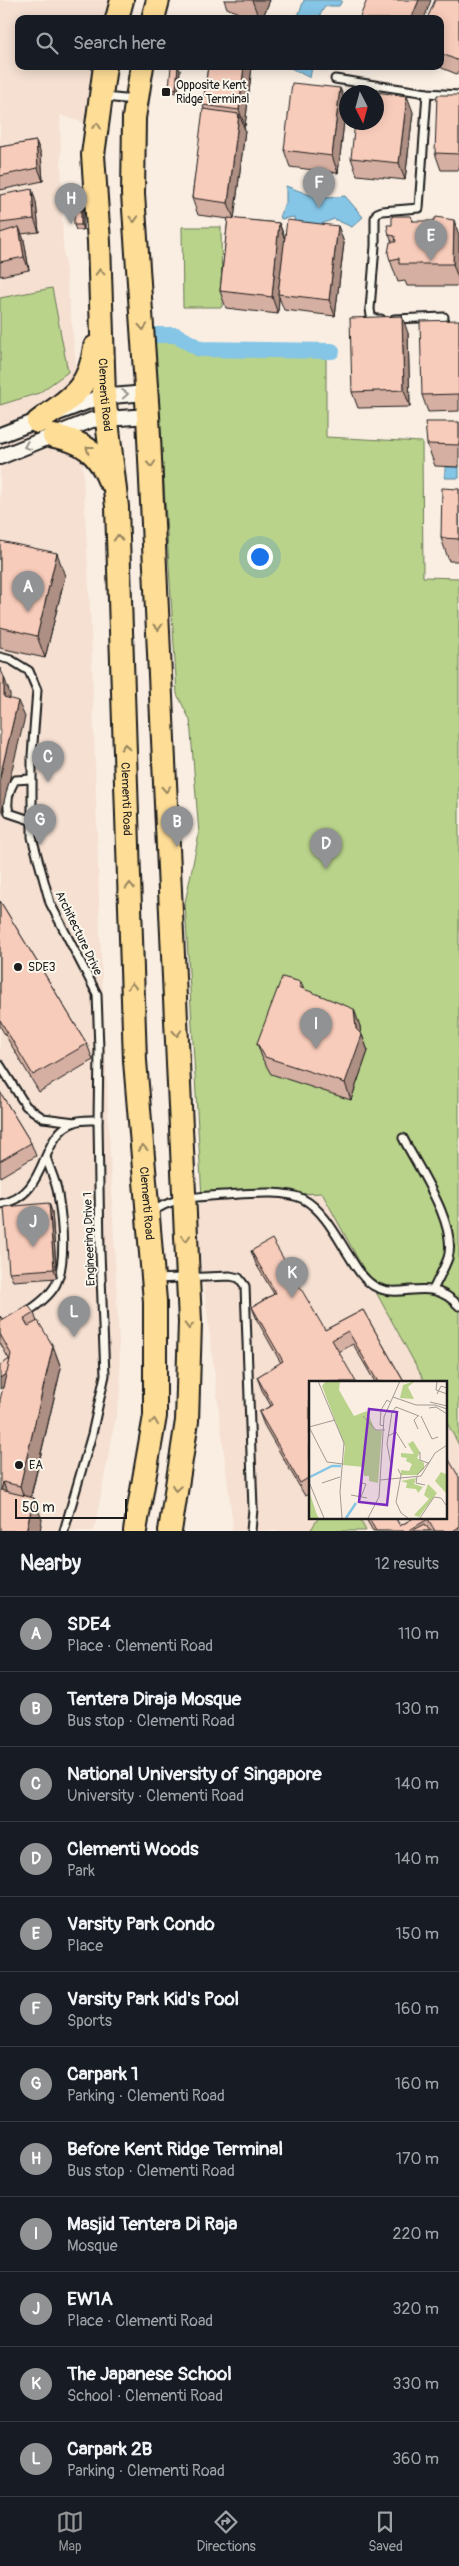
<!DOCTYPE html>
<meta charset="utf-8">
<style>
body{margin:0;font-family:Pangolin,sans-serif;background:#242831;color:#f1f3f6}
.compass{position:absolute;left:339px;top:85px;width:45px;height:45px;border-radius:50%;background:#171b24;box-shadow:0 2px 12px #0003;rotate:174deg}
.scale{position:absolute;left:15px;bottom:12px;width:112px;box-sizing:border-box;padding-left:5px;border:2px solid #1c1c1c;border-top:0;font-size:14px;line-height:18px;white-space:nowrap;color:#1c1c1c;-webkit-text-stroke:4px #fbf7ec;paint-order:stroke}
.you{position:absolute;left:259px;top:556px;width:18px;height:18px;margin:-12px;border:4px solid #fff;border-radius:50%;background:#1a73e8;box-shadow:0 0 0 8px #1a73e833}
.badge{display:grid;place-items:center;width:32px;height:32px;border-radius:50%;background:#919294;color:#fff;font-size:16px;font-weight:700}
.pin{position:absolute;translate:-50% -41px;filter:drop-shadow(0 1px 2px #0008)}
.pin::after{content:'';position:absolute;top:26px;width:18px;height:15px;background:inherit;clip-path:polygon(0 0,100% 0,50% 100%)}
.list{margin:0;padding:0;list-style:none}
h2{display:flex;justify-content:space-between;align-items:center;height:65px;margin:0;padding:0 20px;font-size:21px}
h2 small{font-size:16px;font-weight:400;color:#9ea1a6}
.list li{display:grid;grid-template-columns:32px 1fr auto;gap:15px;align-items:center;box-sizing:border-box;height:75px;padding:0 20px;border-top:1px solid #363941}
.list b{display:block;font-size:19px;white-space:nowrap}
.list p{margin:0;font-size:16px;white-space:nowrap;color:#9ea1a6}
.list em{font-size:16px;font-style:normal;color:#9ea1a6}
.icon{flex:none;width:28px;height:28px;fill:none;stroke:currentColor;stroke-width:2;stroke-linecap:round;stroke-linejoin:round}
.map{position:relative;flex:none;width:459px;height:1531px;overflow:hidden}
.search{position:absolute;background:#171b24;box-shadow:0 2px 12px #0003;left:15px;right:15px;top:15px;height:55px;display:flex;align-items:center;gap:12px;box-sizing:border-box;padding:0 18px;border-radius:10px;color:#9ea1a6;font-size:19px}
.sheet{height:965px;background:#171b24}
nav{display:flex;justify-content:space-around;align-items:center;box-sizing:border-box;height:70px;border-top:1px solid #363941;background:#171b24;font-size:14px;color:#9ea1a6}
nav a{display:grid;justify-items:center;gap:2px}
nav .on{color:#919294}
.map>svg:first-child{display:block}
</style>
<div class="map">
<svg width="459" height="1531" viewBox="0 0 459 1531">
<rect width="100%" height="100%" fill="#faeee2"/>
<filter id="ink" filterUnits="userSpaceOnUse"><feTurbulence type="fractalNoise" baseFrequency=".02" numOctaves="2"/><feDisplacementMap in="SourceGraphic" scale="10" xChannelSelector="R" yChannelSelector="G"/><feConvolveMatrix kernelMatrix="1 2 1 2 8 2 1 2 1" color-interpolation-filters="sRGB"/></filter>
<g filter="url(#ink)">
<g fill="#f5e0d2">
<polygon points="0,0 117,0 113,19 19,19 19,66 105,66 94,126 60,115 63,245 79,392 91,629 100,935 121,1389 94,1531 0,1531"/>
<polygon points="322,1193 425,1382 310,1382 310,1517 445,1517 445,1419 459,1445 459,1531 231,1531 233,1526 195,1213 202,1198"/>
</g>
<g fill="#b9d38b" stroke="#6a7854">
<polygon points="182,227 221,227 222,307 183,307"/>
<polygon points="52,288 68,372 39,393 0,405 0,298"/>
<polygon points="155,341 174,341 197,356 326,356 326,437 422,442 423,577 459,578 459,1445 445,1419 445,1382 425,1382 322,1193 202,1198 185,903 199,834 190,720 177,694"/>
<polygon points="319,1517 359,1517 366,1531 310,1531"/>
</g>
<g fill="#85c5e6" stroke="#5b8195">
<polygon points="304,0 340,0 342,1 339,6 325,6 318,19 297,19"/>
<polygon points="287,66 325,66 324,70 312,67 310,78"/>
<polygon points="286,186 310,195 317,191 328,198 345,196 363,217 352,227 334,219 311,228 310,222 295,229 294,217 281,219 280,214 286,203"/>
<rect x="445" y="467" width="14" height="11"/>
</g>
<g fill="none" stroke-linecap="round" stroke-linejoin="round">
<polyline stroke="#85c5e6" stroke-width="16" points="152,335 176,335 200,349 332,351"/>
<defs>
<g id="service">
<polyline points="335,79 427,93 459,95"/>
<polyline points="105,97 134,100"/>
<polyline points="381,319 376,319 371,316 370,309 375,246 375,218 377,213 382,211 419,208 427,93"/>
<polyline points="394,319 444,317"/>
<polyline points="0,657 11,660 29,671 37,690 32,756 32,837 50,903 97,994 99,1049 98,1120 100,1252 105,1375 92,1434 64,1531"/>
<path d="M30,820L9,813C6,802 9,790 15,780L31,779"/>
<polyline points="0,1065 26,1106 43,1118 75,1122"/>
<path d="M403,1138C418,1168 458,1225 448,1258C444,1269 438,1279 433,1290"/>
<path d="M0,1204C50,1196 38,1134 75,1122C81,1119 91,1120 98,1120"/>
<path d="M151,1213C173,1196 198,1197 224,1195C245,1194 284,1189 303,1199C322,1209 335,1233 346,1251C354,1263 361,1278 374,1286C402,1302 428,1273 459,1306"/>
<polyline points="155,1279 230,1276 239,1278 245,1286 253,1509 251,1531"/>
<path d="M24,1314C35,1307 48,1298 55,1286C67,1264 62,1219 58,1194C56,1181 50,1170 46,1157"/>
</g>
<g id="minor">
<polyline points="0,435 100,397 146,393"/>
<polyline points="0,457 92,420 148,416"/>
</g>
<g id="primary">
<polyline points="117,19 122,0"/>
<polyline points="153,19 158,0"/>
<path id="s1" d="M105,66L93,155L99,242L104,395L117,507L135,1061L155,1301V1416L135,1531"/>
<polyline points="142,66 134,118 133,194 148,416 190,1322 187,1421 170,1531"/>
<path d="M38,422C70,398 89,390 95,347"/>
<path d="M54,436C82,441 98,452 109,480"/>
</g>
</defs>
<use href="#service" stroke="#1c1c1c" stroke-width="11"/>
<use href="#minor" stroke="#1c1c1c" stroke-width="18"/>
<use href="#primary" stroke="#1c1c1c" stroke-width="26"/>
<use href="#service" stroke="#fbf7ec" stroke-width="7"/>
<use href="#minor" stroke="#fbf7ec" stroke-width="14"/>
<use href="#primary" stroke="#fedd96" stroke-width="22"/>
</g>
<g fill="#d5afa1" stroke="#1c1c1c">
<polygon points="224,0 270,0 262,19 252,19 227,8"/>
<polygon points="459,0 459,75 437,66 440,66 440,19"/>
<polygon points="208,66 252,66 245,126 244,126 245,130 234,219 279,223 285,238 338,226 344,243 335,316 284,310 279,297 278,314 226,308 220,291 228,219 198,215 192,198 204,109 203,105"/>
<polygon points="180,70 178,93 171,92 169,88"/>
<polygon points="340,88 346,105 338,173 290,167 284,150"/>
<polygon points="459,95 459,170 441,170 435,153"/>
<polygon points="413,112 405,180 357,175 351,158"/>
<polygon points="36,141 41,154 43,181 0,190 0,147"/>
<polygon points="0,195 36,202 39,232 21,234 24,240 29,270 0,276"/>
<polygon points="81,201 83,206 83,230 76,230 74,225"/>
<polygon points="411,216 413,221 459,235 459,286 407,286 405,281 398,282 390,260 392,242 389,235 392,225"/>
<polygon points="459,320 459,411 428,412 422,395"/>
<polygon points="408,333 410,407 358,408 352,392"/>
<polygon points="459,422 459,467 435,466 427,444"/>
<polygon points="459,489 459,561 449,561 441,538"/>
<polygon points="0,541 65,576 45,658 0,648"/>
<polygon points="0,901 87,1044 93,1060 39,1092 0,1026"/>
<polygon points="303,989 360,1026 361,1033 362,1035 368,1051 351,1100 271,1074 263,1060 257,1043"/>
<polygon points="0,1092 31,1143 36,1156 0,1177"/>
<polygon points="49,1203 52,1212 57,1278 13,1281 9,1272"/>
<polygon points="251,1251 325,1330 363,1310 404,1382 375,1382 353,1344 339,1352 310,1382 310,1493 305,1496 264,1425 259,1412 271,1406 262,1390 257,1377 281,1363 257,1320 252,1307 274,1294 256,1264"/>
<polygon points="34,1313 37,1322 53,1346 61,1368 31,1497 42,1520 0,1531 9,1359 0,1343 0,1316 3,1320"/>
<polygon points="459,1477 459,1531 373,1531 365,1517 395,1517 400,1526 415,1517 445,1517"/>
</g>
<g fill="#ae8f83" stroke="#1c1c1c">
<polygon points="252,0 270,0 262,19 259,19"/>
<polygon points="419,0 431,0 424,19 411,19"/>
<polygon points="178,66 180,70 178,93 176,89"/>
<polygon points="244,66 252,66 245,126 239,110"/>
<polygon points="340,88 346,105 338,173 332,156"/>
<polygon points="407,96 413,112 405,180 399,163"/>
<polygon points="239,114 245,130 234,219 228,203"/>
<polygon points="36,141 41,154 43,181 38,168"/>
<polygon points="32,189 36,202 39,232 34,219"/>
<polygon points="81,201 83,206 83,230 81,225"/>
<polygon points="454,220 459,235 459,281 453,264"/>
<polygon points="279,223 285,240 278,294 279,297 278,314 272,297"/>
<polygon points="338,226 344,243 335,316 329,300"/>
<polygon points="19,227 24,240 29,270 24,257"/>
<polygon points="402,316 408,333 410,407 404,390"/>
<polygon points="57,553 65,576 45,658 37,636"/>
<polygon points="4,677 10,694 10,714 4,697"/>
<polygon points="18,701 25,717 0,818 0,777"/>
<polygon points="301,982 307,998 299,987"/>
<polygon points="354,1009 360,1026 361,1037 362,1035 368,1051 351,1100 345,1083 356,1029"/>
<polygon points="49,1203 52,1212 57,1278 54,1269"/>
<polygon points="53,1346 61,1368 28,1508 20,1486"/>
<polygon points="16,1367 19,1376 0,1389 0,1378"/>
<polygon points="3,1482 11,1504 1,1490"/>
<polygon points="34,1498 42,1520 40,1531 26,1531"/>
</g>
<g fill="#f8ccbb" stroke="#1c1c1c">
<polygon points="367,0 419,0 411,19 359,19"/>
<polygon points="435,0 459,0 459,61 440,53 440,19 427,19"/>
<polygon points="214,16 232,19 214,19"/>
<polygon points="171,66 178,66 176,89 169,88"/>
<polygon points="208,66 244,66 239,110 203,105"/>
<polygon points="292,83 340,88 332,156 284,150"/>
<polygon points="359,90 407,96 399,163 351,158 355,122 376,122 376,92 358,92"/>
<polygon points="437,95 459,95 459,154 435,153"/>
<polygon points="203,109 239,114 228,203 192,198"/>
<polygon points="36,141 38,168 0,176 0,147"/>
<polygon points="32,189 34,219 0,223 0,195"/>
<rect x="74" y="201" width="7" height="24"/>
<polygon points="392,216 411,216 412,221 433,221 436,217 454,220 453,264 399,264 399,258 390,260 388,253 390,242 396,242 395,236 389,235 387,225 392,225"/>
<polygon points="228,218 279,223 272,297 220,291"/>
<polygon points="287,220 338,226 329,300 278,294"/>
<polygon points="19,227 24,257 0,262 0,233"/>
<polygon points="402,316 404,390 352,392 350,318"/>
<polygon points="459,320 459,394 422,395 420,321"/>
<polygon points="425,422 459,422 459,445 427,444"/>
<polygon points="442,488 459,489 459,539 441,538"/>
<polygon points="0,541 57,553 37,636 0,627"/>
<polygon points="0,668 4,677 4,697 18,701 0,777"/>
<polygon points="0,901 87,1044 33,1075 0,1020"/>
<polygon points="282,977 301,982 299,987 354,1009 356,1029 362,1035 345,1083 265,1057 257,1043"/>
<polygon points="0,1092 31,1143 0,1161"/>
<polygon points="49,1203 54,1269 9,1272 4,1207"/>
<polygon points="272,1239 325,1330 363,1310 404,1382 378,1382 348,1331 332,1340 356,1382 310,1382 310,1477 300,1483 259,1412 273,1405 257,1377 283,1361 252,1307 276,1293 251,1251"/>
<polygon points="28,1305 34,1313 24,1319 28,1326 38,1321 53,1346 20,1486 3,1482 1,1490 34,1498 26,1531 0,1531 0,1400 11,1354 0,1334 0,1322"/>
<polygon points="0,1316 3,1320 0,1322"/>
<polygon points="10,1359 7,1373 0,1378 0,1365"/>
<polygon points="445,1453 459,1477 459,1527 453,1531 435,1531 428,1519 408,1531 376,1531 368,1517 395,1517 400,1526 415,1517 445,1517"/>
<polygon points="425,1524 430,1531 412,1531"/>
</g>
<defs><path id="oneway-chevron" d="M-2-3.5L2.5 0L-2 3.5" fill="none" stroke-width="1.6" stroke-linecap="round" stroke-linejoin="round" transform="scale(1.25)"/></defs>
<g stroke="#98865f">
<use href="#oneway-chevron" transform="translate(97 126) rotate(-83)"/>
<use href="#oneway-chevron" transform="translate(134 219) rotate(87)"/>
<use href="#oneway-chevron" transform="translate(100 272) rotate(-91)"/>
<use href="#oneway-chevron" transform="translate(143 327) rotate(87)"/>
<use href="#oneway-chevron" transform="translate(89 449) rotate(-143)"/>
<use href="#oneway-chevron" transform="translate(151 464) rotate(87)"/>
<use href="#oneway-chevron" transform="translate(118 538) rotate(-92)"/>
<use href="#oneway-chevron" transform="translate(158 627) rotate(87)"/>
<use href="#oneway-chevron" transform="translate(125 747) rotate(-92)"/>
<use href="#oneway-chevron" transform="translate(166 789) rotate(87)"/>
<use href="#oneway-chevron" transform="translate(130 886) rotate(-91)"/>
<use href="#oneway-chevron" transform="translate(132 986) rotate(-92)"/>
<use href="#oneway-chevron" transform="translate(177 1033) rotate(87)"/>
<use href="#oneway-chevron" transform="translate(143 1148) rotate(-95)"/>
<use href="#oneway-chevron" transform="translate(186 1238) rotate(87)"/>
<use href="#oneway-chevron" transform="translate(189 1326) rotate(91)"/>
<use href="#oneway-chevron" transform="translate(154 1422) rotate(-82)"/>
<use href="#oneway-chevron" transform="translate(176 1488) rotate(99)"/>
</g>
<g stroke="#97948e">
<use href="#oneway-chevron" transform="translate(125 394) rotate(-4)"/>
<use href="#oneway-chevron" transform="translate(27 446) rotate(158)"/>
</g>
</g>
<g fill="#1c1c1c" stroke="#fbf7ec" stroke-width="2">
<rect x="161" y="87" width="10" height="10" rx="2.5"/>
<circle cx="18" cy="967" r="5"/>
<circle cx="19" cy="1465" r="5"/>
</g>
<g text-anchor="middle" stroke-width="4" stroke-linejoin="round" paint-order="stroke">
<g font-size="12" fill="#1c1c1c" stroke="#fbf7ec" text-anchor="start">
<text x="176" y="89">Opposite Kent<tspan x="176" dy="14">Ridge Terminal</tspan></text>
<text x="28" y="971">SDE3</text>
<text x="29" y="1469">EA</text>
</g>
<g font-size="12" fill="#1c1c1c" stroke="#fbf7ec">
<text dy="4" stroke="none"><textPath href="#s1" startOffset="330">Clementi Road</textPath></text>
<text dy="4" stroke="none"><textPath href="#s1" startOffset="735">Clementi Road</textPath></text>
<text transform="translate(79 933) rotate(64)" y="4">Architecture Drive</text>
<text dy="4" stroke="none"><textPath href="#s1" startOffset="1140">Clementi Road</textPath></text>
<text transform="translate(89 1239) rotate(-92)" y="4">Engineering Drive 1</text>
</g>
</g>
<g transform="translate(309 1381)">
<rect width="138" height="138" fill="#faeee2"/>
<path d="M17,0H31L30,9L45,35L58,30L66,49L73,50L69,102L60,100V95H55V86L34,84L36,66L13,5ZM106,0L99,6L105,18L91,17L94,4ZM104,60L111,71L108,77L115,82V88L108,94H92V89L100,90L103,83L97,80L98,77L92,76V72L105,73L99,63ZM132,91L137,93V112L126,100ZM107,97L105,103L114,106L109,112L107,108L97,107L98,102L92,100ZM119,103L128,112L110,136L105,134L120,118L115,114ZM0,110L8,134L10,137H0Z" fill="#b9d38b"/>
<path fill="none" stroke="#85c5e6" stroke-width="2.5" d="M1,96L23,85H32M37,137L47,122"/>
<path fill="none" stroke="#a19a93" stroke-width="1" d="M9,0L35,62L31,111L33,137M128,0L127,9L138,13M128,13L132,5L138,7M84,16L107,24H126L138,28M121,21L138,25M120,27L127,26L138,33M54,35L67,49H76M112,35L123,58L129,56M75,45L71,44L72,29L78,19L81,21M0,46L18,81L34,83M0,46L26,39M109,48L105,39L109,35M79,55L87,51L97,67M111,71V79L119,82M82,84L78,63L83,31L87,26L110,35M89,88L92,94L87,121L92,132L99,137M108,94L121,80M108,96L107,102L116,104M71,99L112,95L126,72L138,64M0,101L15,137M13,102L31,96M42,114L58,117M52,116L57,103L53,102M59,137L70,116L75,36L91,0M111,137L125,116L132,117L137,124"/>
<path fill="#7b2cbf" fill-opacity="0.15" stroke="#7b2cbf" stroke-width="2.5" d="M60,28L88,31L78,124L50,121Z"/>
<rect width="138" height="138" fill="none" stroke="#1c1c1c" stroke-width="2.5"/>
</g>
</svg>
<svg class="compass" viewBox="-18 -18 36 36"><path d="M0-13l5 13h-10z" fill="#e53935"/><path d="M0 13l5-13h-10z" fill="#9ea1a6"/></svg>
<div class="scale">50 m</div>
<div class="you"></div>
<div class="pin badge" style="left:28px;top:612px">A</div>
<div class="pin badge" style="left:177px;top:847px">B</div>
<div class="pin badge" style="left:48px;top:782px">C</div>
<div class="pin badge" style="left:326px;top:869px">D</div>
<div class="pin badge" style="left:431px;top:261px">E</div>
<div class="pin badge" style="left:319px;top:208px">F</div>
<div class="pin badge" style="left:40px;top:845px">G</div>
<div class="pin badge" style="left:71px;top:224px">H</div>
<div class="pin badge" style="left:316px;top:1049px">I</div>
<div class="pin badge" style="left:33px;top:1247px">J</div>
<div class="pin badge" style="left:292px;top:1298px">K</div>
<div class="pin badge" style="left:74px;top:1337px">L</div>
<div class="search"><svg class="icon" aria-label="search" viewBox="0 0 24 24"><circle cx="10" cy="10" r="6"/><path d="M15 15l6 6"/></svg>Search here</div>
</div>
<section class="sheet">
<h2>Nearby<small>12 results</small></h2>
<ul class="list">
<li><span class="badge">A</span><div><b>SDE4</b><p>Place · Clementi Road</p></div><em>110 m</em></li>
<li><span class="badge">B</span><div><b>Tentera Diraja Mosque</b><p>Bus stop · Clementi Road</p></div><em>130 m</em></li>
<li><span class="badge">C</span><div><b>National University of Singapore</b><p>University · Clementi Road</p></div><em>140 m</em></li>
<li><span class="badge">D</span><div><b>Clementi Woods</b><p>Park</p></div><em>140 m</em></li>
<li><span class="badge">E</span><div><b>Varsity Park Condo</b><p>Place</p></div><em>150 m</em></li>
<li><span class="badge">F</span><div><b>Varsity Park Kid's Pool</b><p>Sports</p></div><em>160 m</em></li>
<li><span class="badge">G</span><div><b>Carpark 1</b><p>Parking · Clementi Road</p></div><em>160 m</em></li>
<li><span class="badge">H</span><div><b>Before Kent Ridge Terminal</b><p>Bus stop · Clementi Road</p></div><em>170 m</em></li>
<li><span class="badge">I</span><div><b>Masjid Tentera Di Raja</b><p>Mosque</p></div><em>220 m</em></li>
<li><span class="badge">J</span><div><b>EW1A</b><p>Place · Clementi Road</p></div><em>320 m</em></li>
<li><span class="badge">K</span><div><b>The Japanese School</b><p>School · Clementi Road</p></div><em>330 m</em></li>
<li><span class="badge">L</span><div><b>Carpark 2B</b><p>Parking · Clementi Road</p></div><em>360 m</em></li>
</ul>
</section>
<nav>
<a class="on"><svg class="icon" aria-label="map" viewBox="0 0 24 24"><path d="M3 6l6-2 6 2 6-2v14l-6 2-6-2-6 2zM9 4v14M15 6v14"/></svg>Map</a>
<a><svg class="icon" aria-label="directions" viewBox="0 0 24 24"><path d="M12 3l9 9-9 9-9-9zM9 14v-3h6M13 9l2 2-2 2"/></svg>Directions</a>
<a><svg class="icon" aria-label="saved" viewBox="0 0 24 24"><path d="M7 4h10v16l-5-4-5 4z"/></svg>Saved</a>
</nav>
